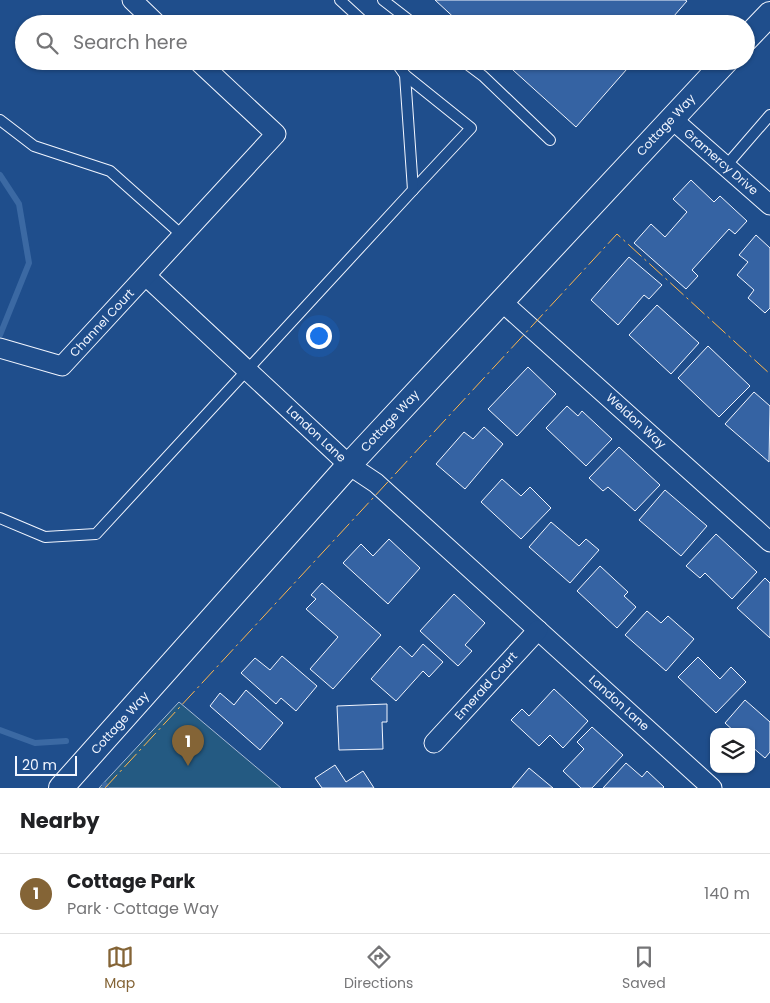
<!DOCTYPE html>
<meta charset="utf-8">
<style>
body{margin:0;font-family:Poppins,sans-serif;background:#f2f2f2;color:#202124}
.controls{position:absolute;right:15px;bottom:15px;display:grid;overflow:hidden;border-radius:10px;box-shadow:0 1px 4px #0004}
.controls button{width:45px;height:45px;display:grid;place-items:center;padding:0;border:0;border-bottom:1px solid #e0e0e0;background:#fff;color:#202124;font:25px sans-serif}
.scale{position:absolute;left:15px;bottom:12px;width:62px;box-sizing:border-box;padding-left:5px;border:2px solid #f2f6ff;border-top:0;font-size:14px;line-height:18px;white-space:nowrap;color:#f2f6ff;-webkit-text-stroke:4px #1f4e8c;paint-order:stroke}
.you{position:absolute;left:318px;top:335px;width:18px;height:18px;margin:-12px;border:4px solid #fff;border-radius:50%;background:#1a73e8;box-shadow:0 0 0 8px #1a73e833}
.badge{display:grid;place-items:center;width:32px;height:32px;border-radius:50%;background:#846436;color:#fff;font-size:16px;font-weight:700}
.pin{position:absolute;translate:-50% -41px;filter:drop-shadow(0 1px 2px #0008)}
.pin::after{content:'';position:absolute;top:26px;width:18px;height:15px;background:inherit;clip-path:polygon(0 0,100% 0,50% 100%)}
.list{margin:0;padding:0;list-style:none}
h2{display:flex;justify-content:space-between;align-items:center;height:65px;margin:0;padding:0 20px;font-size:21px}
h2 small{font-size:16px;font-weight:400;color:#757577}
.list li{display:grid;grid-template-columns:32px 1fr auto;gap:15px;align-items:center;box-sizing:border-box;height:80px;padding:0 20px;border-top:1px solid #e0e0e0}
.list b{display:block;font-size:19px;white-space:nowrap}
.list p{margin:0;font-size:16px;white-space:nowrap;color:#757577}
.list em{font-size:16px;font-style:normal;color:#757577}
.icon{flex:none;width:28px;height:28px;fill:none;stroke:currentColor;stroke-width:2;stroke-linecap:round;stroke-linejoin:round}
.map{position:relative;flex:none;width:770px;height:788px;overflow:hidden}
.search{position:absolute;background:#fff;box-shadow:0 1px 4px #0004;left:15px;right:15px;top:15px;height:55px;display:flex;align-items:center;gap:12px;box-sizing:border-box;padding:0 18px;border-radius:28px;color:#757577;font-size:19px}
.sheet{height:145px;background:#fff}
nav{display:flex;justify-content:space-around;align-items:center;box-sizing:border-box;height:70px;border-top:1px solid #e0e0e0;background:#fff;font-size:14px;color:#757577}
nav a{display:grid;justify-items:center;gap:2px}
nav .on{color:#846436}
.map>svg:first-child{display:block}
</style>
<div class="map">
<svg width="770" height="788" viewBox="0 0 770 788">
<rect width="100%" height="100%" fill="#1f4e8c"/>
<polygon fill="#245a82" stroke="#a8bbd7" points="179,702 281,788 99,788"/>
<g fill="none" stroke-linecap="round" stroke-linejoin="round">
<g stroke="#3b69a3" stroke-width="6">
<polyline points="0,175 19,204 29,263 0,335"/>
<polyline points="0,730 35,743 66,741"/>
<polyline points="105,785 106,788"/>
</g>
</g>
<g fill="#3563a3" stroke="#f2f6ff">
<polygon points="435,0 685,0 687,1 667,24 461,24"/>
<polygon points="503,61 634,61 576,127"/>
<polygon points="691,180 714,202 720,196 747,221 735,234 729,229 692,270 698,276 686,289 634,243 651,224 665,237 687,212 673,199"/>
<polygon points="756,235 770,248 770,308 765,313 748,298 754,290 737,275 748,262 739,255"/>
<polygon points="629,257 662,285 649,299 644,295 618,325 591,300"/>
<polygon points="657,305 699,343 671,374 629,335"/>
<polygon points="708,346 750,386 719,417 678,378"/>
<polygon points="528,367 556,394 517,436 488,409"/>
<polygon points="754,392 770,406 769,462 725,424"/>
<polygon points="567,406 578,416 582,411 612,439 586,466 546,428"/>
<polygon points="484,427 503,444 465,489 436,464 464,432 473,439"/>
<polygon points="619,447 660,485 635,511 608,487 603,491 589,478"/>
<polygon points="502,479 521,496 530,487 551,508 521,539 481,502"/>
<polygon points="665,490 707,526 681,556 639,520"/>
<polygon points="551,522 579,546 586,539 599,550 570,583 529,547"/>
<polygon points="716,534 757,572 732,599 705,573 700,578 686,566"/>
<polygon points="389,539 420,568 388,604 343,563 361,544 373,556"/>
<polygon points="600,566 628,592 624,596 636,607 617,628 577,591"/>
<polygon points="765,578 770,583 770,638 737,608"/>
<polygon points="322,583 381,635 333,689 310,669 338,637 306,609 316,599 311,595"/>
<polygon points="454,594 485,623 465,645 472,651 458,666 420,631"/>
<polygon points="647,611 661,623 668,616 694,639 666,671 625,635"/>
<polygon points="423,644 443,662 429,677 423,671 396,701 371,679 400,646 412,657"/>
<polygon points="282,656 317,686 296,711 281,698 276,704 241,673 255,658 270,670"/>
<polygon points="698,657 720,679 731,667 746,682 716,713 678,677"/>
<polygon points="554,689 588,721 563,748 550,735 539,746 511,720 522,709 529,716"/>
<polygon points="246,690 283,723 260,750 210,706 220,693 234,705"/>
<polygon points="745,700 770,722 770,752 765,758 751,746 751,732 735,732 725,723"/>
<polygon points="387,704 387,722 382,722 383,749 339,750 337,706"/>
<polygon points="592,727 623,755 592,788 581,788 563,771 584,749 577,742"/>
<polygon points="626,763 642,777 647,771 664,787 663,788 603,788"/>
<polygon points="335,765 346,782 363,771 374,788 322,788 315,778"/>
<polygon points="529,768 553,788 512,788"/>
</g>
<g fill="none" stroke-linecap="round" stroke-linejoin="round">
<defs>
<g id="service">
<polyline points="340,0 366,24"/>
<polyline points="383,0 414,24"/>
<polyline points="463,61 483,76 550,140"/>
<polyline points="405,75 471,128 413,190"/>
<polyline points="0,120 34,146 110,171 183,236"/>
<polyline points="725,167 770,115"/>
<polyline points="0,518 45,537 96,534 413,190 405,75 395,61"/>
</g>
<g id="minor">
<polyline points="132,0 157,24"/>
<polyline points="672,119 770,205"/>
<polyline points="146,276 349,465 376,483 712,788"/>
<polyline points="501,301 770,542"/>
<polyline points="0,348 62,366 276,134 198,61"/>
<polyline points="434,743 538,630"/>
</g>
<g id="tertiary">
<polyline points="746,39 770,14"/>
<polyline points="61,788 349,465 726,61"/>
</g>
</defs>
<use href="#service" stroke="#f2f6ff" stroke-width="12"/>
<use href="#minor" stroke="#f2f6ff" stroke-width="21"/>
<use href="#tertiary" stroke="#f2f6ff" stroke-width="26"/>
<use href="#service" stroke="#1f4e8c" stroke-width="10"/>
<use href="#minor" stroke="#1f4e8c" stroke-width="19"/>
<use href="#tertiary" stroke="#1f4e8c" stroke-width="24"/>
<polyline stroke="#ffb74d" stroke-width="1" stroke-dasharray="18 4 2.5 4" stroke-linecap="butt" points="105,788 617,234 770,374"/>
</g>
<g text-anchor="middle" stroke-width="4" stroke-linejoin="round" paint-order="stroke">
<g font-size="12" fill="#f2f6ff" stroke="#1f4e8c">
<text transform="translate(666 125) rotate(-47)" y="4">Cottage Way</text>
<text transform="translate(721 162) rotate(41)" y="4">Gramercy Drive</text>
<text transform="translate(102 323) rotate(-47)" y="4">Channel Court</text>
<text transform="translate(390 421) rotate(-47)" y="4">Cottage Way</text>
<text transform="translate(636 421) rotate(42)" y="4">Weldon Way</text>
<text transform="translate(316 434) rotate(43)" y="4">Landon Lane</text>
<text transform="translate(486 686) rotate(-48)" y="4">Emerald Court</text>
<text transform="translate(619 703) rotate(42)" y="4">Landon Lane</text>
<text transform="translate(120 723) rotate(-48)" y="4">Cottage Way</text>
</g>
</g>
</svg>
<div class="controls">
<button><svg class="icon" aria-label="layers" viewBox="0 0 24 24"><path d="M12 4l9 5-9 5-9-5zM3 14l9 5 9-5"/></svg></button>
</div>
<div class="scale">20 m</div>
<div class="you"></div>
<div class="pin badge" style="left:188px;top:766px">1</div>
<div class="search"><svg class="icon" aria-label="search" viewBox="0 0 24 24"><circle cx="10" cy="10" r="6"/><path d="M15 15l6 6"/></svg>Search here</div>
</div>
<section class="sheet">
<h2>Nearby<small></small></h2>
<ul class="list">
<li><span class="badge">1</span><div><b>Cottage Park</b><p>Park · Cottage Way</p></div><em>140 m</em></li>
</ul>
</section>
<nav>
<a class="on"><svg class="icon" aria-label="map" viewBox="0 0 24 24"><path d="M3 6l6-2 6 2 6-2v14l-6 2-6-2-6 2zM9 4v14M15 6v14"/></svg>Map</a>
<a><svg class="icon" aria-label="directions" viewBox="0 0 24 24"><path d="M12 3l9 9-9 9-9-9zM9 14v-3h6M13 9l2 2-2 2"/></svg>Directions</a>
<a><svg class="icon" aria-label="saved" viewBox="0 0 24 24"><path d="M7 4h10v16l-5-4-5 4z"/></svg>Saved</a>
</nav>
